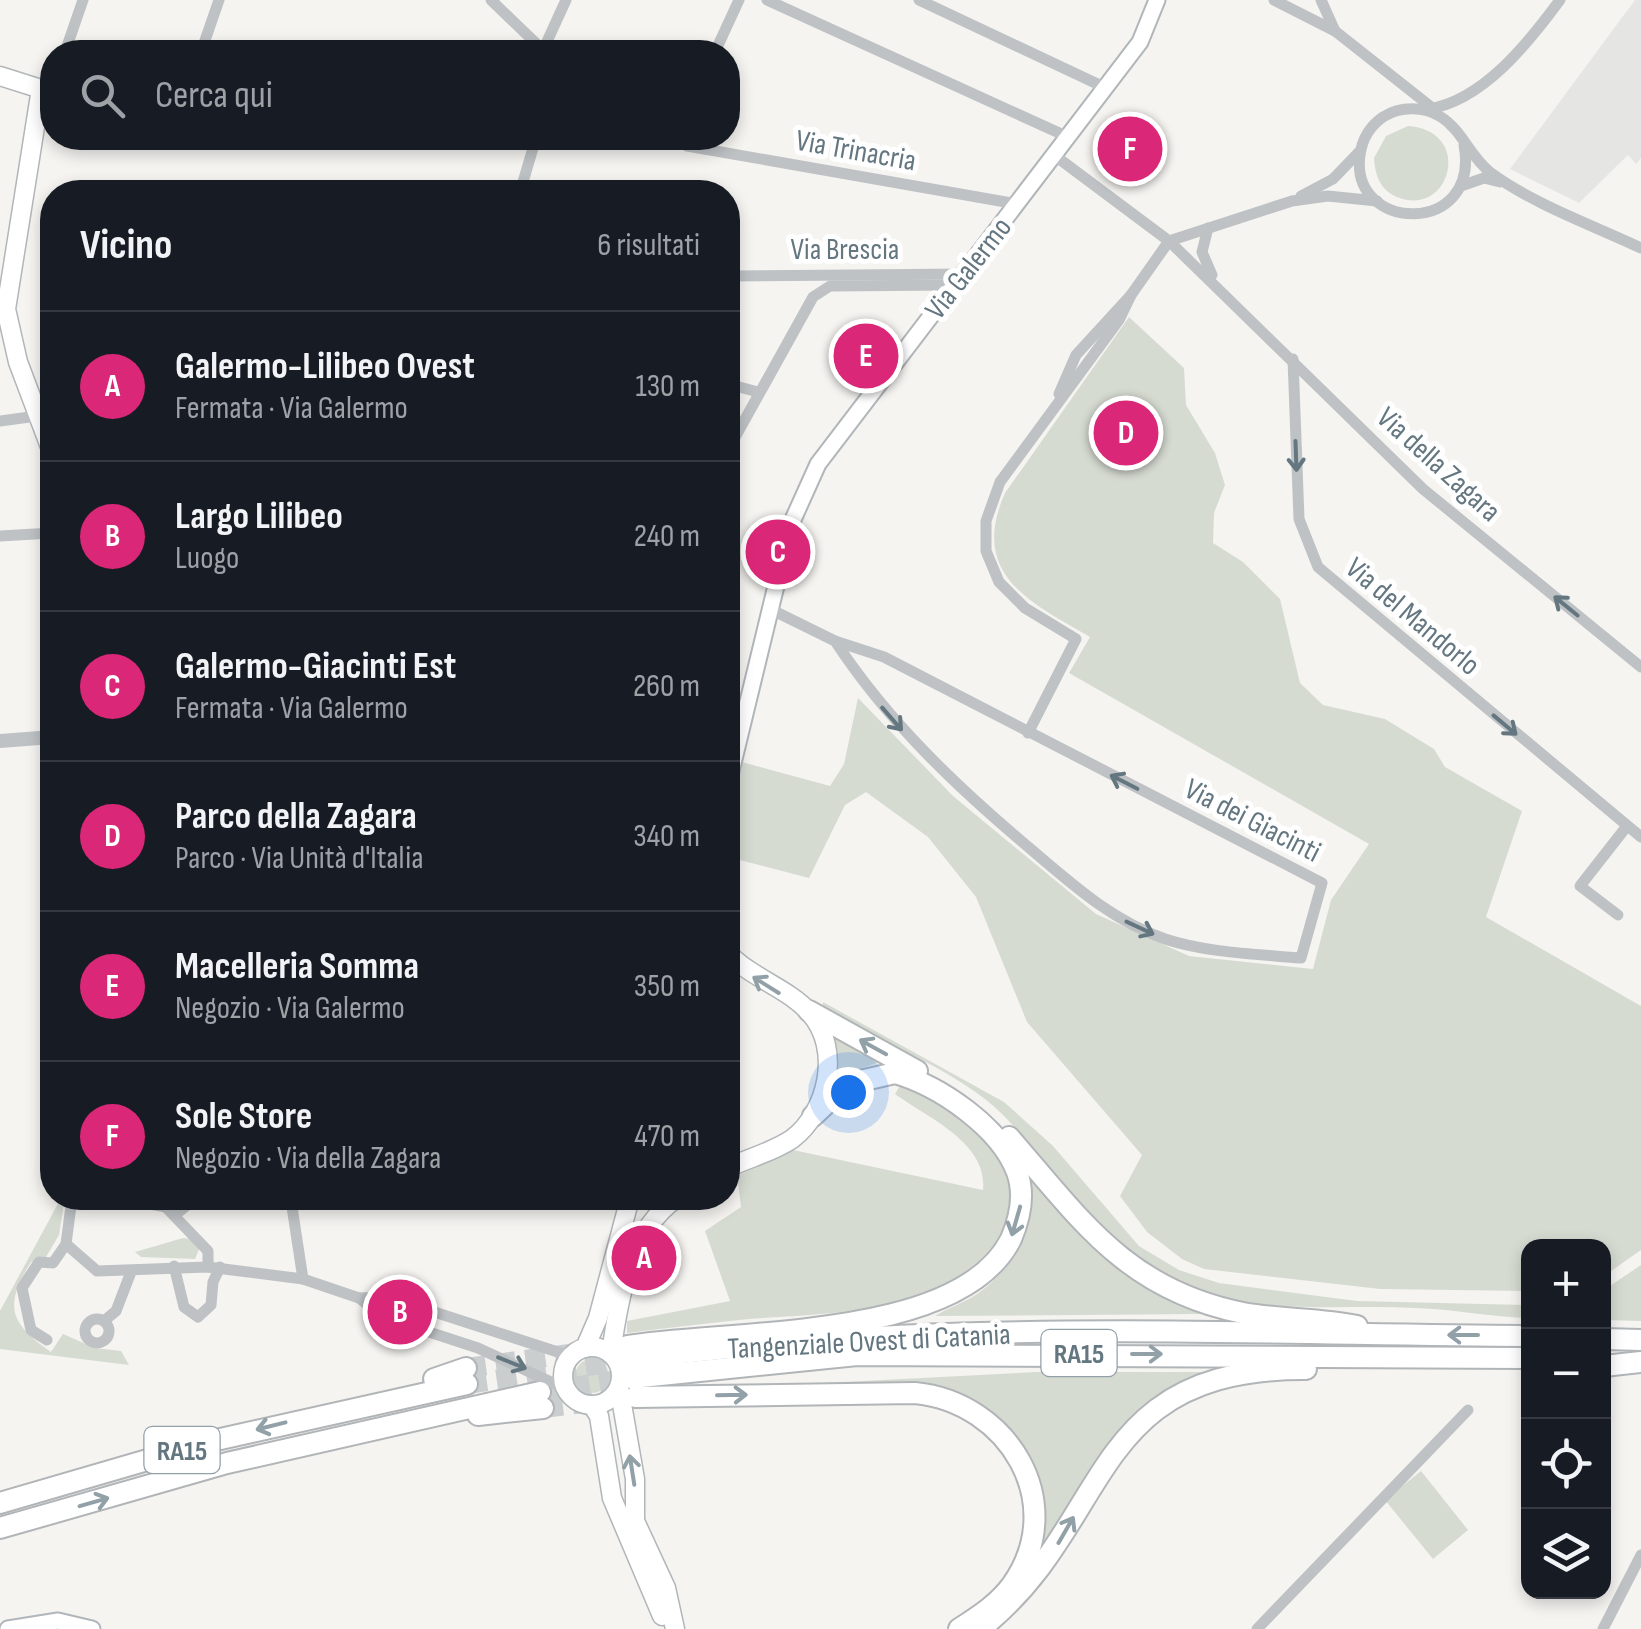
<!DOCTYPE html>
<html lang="it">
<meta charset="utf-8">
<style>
body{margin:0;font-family:"Sofia Sans Condensed",sans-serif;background:#242831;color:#f1f3f6}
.controls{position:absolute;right:30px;bottom:30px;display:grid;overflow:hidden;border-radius:20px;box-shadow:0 5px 15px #0003}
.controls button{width:90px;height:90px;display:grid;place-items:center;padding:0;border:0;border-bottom:2px solid #363941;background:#171b24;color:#f1f3f6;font:50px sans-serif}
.you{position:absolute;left:848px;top:1092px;width:35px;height:35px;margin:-25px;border:8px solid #fff;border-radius:50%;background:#1a73e8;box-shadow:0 0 0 15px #1a73e833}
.badge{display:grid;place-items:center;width:65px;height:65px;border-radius:50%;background:#db2777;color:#fff;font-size:32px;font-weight:700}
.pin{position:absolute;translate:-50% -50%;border:5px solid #fff;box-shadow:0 2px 10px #0006}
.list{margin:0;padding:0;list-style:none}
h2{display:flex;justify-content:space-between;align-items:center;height:130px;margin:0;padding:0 40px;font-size:42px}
h2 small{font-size:32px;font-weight:400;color:#9ea1a6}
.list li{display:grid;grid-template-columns:65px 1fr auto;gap:30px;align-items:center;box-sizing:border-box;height:150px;padding:0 40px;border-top:2px solid #363941}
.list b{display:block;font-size:38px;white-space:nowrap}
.list p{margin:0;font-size:32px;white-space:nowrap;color:#9ea1a6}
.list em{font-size:32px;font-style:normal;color:#9ea1a6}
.icon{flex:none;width:55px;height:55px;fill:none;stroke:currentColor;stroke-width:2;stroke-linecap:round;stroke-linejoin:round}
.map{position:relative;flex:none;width:1641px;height:1629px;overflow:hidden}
.search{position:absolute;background:#171b24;box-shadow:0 5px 15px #0003;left:40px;top:40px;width:700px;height:110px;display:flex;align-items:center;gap:25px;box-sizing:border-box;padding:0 35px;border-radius:40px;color:#9ea1a6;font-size:38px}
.panel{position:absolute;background:#171b24;box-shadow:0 5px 15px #0003;left:40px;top:180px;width:700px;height:1030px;border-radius:40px}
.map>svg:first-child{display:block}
</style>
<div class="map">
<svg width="1641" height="1629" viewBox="0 0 1641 1629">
<rect width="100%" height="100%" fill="#f5f4f1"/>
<polygon fill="#e5e6e4" points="1635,0 1641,0 1641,158 1636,164 1628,155 1579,203 1510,169"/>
<g fill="#d6dbd2">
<path d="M1408,126C1475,131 1450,219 1397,197C1380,190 1375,175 1374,158L1386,136Z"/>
<path d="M1129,317L1184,368L1186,405L1215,453L1225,485L1214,513L1213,543L1243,562L1280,599L1300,683L1323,705L1385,719L1434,749L1445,767L1522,811L1486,917L1641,1006V1250L1604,1276V1246H1528V1291L1380,1289L1204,1269L1182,1259L1147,1232L1120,1196L1142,1155L1027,1022L976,897L928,837L866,792L845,805L809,878L728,857V808L738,761L830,786L844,764L858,698L953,796L1096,914L1189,956L1313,969L1331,900L1369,844L1069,673L1090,637C1029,602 969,574 1005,493Z"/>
<path d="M823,1002L1004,1102L1053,1146L1139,1246L1179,1270L1219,1283L1357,1301L1528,1305V1318C1490,1317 1453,1309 1415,1308C1334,1304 1251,1317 1175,1281C1099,1244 1059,1171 1001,1113C961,1073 875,1038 823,1010Z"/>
<polygon points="834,1037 880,1062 838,1076"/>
<path d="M901,1084C950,1111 1018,1141 1010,1208C998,1314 827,1313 749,1319C708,1323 668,1328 627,1333V1321L730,1301L705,1231L741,1207L737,1176L793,1150L983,1190C988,1143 928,1118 895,1094Z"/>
<path d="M1028,1176C1064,1218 1096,1257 1144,1286C1162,1297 1184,1303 1201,1314L935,1316C947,1308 964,1303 977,1294C1017,1266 1034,1224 1028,1176Z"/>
<path d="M61,1198H65L59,1235L46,1257L31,1262C3,1307 10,1323 51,1352L63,1334L95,1348L121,1351L129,1365L0,1349V1311Z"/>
<polygon points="183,1238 192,1239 199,1249 195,1259 141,1257 135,1252"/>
<polygon points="1641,1265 1641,1321 1604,1320 1604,1290"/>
<circle cx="592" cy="1376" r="17"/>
<path d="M1036,1372H1205C1184,1385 1159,1395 1139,1411C1092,1448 1070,1508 1037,1556C1048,1521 1045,1483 1026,1451C975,1365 871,1384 786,1385Z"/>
<polygon points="1421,1471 1468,1530 1433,1559 1385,1500"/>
</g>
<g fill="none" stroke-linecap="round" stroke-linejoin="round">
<g stroke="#cacecf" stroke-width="20" stroke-dasharray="20 10" stroke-linecap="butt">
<polyline points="466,1368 627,1346"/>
<polyline points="467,1384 629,1360"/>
<polyline points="540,1392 631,1378"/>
<polyline points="543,1408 635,1397"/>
</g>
<defs>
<g id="secondary">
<polyline points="728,784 791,524 818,464 1140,42 1157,0"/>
<polyline points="8,1629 58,1621 92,1629"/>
</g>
<g id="primary">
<polyline points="0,76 41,89 6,309 18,362 52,452"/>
<path d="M728,953C751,978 788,988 810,1013C842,1049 828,1112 792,1139C773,1152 748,1158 728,1168"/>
<circle cx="592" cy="1376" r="29"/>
<polyline points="585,1348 598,1318 630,1198"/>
<path d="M611,1354C618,1301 630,1229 677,1198"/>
<polyline points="619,1387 635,1479 635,1521 666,1588 675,1629"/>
<polyline points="592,1405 599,1416 612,1498 662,1616"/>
</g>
<g id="motorway">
<polyline points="809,1011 917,1071"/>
<path d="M1009,1137C1081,1220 1127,1290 1243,1313C1281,1320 1319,1318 1357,1326"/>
<polyline points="1604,1339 1641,1340"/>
<path d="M627,1346C730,1329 960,1342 1011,1239C1020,1218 1025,1194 1017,1172C1000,1127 940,1086 895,1073L847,1084L813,1116"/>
<path d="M629,1360C927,1318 1229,1334 1528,1336"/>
<polyline points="1604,1366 1641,1362"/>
<polyline points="631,1378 857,1355 1528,1358"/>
<polyline points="434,1379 466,1368"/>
<path d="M635,1397L915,1393C1008,1402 1070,1503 1012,1585C998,1604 979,1616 959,1629"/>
<polyline points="478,1415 543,1408"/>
<polyline points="0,1503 216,1440 467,1384"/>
<polyline points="0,1528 227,1463 540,1392"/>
<path d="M980,1629C1115,1523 1084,1368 1306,1369"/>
</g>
</defs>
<use href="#secondary" stroke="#b0b6ba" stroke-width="19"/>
<use href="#primary" stroke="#b1b6b9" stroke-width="21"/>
<use href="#motorway" stroke="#b1b5b8" stroke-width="24"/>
<g stroke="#bec2c5" stroke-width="11">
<polyline points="491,0 545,52"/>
<polyline points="767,0 1068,137"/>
<polyline points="919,0 1106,88"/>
<polyline points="1274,0 1335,31 1435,110"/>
<polyline points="1321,0 1335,31"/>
<polyline points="544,48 566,0"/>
<polyline points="65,52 83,0"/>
<polyline points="201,52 219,0"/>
<polyline points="715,52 739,0"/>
<path d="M1428,109C1483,101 1529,42 1560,0"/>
<polyline points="405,138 407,138"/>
<path d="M1464,145C1481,237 1349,233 1360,155C1362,140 1370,126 1383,117C1400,106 1424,106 1441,117C1462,130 1470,157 1491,173C1535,205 1592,225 1641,248"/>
<polyline points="687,146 1017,204"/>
<polyline points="1054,155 1169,241 1423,489 1641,667"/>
<polyline points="1461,186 1484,178 1500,182"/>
<polyline points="520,192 536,138"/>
<polyline points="1301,196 1333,179 1360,151"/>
<polyline points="1208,228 1202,252 1212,275"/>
<polyline points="728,276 963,274"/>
<polyline points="1293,359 1299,519 1318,567 1641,837"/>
<polyline points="728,384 758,392"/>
<polyline points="1059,394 1076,355 1131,295 1169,241 1292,201 1328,196 1377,201"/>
<polyline points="0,421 37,416"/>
<polyline points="728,450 813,297 830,286 955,285"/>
<polyline points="0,536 52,533"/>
<path d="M770,609L835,641L884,657L1322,883L1301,958C1256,954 1208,953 1165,939C1113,921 1074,886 1033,851C958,788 889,723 835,641"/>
<polyline points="1028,733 1076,639 1025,608 999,582 986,551 986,521 1000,482 1119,320 1131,295"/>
<polyline points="1618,915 1580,886 1627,826"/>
<polyline points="118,1198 166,1207"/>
<polyline points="157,1198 208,1251 208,1267"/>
<polyline points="292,1207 303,1279"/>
<polyline points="175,1215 196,1198"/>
<polyline points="66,1244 97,1271 208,1267 303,1279 359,1298 383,1317 478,1348 566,1389"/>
<polyline points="174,1266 184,1307 198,1317 211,1305 213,1282 220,1267"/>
<polyline points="359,1298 388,1297 570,1356"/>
<circle cx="97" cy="1331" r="12"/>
<polyline points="104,1321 116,1311 131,1272"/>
<polyline points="47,1340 31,1330 22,1288 39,1262 53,1263 66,1244 72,1198"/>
<polyline points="1257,1629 1468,1410"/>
<polyline points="1603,1629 1641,1555"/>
</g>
<polyline stroke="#bec2c5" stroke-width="14" points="0,741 52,737"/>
<use href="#secondary" stroke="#fff" stroke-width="15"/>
<use href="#primary" stroke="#fff" stroke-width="18"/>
<use href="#motorway" stroke="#fff" stroke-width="20"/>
</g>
<defs><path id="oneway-shaft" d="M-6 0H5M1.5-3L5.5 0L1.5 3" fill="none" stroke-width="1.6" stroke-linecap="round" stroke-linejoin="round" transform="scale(2.5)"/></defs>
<g stroke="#647781">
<use href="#oneway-shaft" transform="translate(1296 456) rotate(88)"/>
<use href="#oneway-shaft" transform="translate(1566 606) rotate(-141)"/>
<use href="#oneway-shaft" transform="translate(892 719) rotate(49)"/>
<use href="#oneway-shaft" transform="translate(1505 725) rotate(40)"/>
<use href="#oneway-shaft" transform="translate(1124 782) rotate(-153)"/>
<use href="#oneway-shaft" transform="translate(1140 928) rotate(25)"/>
<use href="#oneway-shaft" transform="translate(512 1363) rotate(22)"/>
</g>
<g stroke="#92a0a7">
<use href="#oneway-shaft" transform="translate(766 985) rotate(-148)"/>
<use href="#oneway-shaft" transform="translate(873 1047) rotate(-151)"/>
<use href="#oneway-shaft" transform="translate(1016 1221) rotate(106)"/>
<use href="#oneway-shaft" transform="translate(1463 1335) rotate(-180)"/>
<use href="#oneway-shaft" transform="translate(1147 1354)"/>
<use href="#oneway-shaft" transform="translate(732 1395) rotate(-1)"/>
<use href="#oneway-shaft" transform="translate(271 1426) rotate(166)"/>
<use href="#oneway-shaft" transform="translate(632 1470) rotate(-99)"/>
<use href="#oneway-shaft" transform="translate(94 1502) rotate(-16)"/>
<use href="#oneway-shaft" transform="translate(1066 1530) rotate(-60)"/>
</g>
<g text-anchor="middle" stroke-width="10" stroke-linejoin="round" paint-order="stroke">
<g fill="#fff" stroke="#92a0a7" stroke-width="2.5">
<rect x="1041.5" y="1330" width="75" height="46" rx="8"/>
<rect x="144.5" y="1427" width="75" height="46" rx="8"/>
</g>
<g font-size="28" font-weight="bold" fill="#647781">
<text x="1079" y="1363">RA15</text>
<text x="182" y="1460">RA15</text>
</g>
<g font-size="30" fill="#647781" stroke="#fff">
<text transform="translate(856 150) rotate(10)" y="10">Via Trinacria</text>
<text x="845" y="259">Via Brescia</text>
<text transform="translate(968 268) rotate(-52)" y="10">Via Galermo</text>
<text transform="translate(1439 464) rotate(42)" y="10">Via della Zagara</text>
<text transform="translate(1413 616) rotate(40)" y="10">Via del Mandorlo</text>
<text transform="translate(1253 820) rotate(27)" y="10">Via dei Giacinti</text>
<text transform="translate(869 1341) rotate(-3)" y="10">Tangenziale Ovest di Catania</text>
</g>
</g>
</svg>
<div class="controls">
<button>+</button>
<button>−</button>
<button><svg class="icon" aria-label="locate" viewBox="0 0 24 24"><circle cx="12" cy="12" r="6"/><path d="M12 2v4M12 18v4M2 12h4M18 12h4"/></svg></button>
<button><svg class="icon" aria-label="layers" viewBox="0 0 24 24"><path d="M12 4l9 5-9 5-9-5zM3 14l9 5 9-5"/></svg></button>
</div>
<div class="you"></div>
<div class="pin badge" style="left:644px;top:1258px">A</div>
<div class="pin badge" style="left:400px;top:1312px">B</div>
<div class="pin badge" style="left:778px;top:552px">C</div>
<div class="pin badge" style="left:1126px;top:433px">D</div>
<div class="pin badge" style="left:866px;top:356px">E</div>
<div class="pin badge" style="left:1130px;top:149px">F</div>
<div class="search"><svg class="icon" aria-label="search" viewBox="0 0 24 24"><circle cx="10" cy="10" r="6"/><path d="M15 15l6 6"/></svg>Cerca qui</div>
<section class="panel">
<h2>Vicino<small>6 risultati</small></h2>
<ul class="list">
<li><span class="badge">A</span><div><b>Galermo-Lilibeo Ovest</b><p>Fermata · Via Galermo</p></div><em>130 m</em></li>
<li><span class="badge">B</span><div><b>Largo Lilibeo</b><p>Luogo</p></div><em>240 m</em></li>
<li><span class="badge">C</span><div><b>Galermo-Giacinti Est</b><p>Fermata · Via Galermo</p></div><em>260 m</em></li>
<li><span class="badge">D</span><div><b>Parco della Zagara</b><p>Parco · Via Unità d'Italia</p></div><em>340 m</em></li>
<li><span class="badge">E</span><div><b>Macelleria Somma</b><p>Negozio · Via Galermo</p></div><em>350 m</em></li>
<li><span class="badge">F</span><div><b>Sole Store</b><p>Negozio · Via della Zagara</p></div><em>470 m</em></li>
</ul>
</section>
</div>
